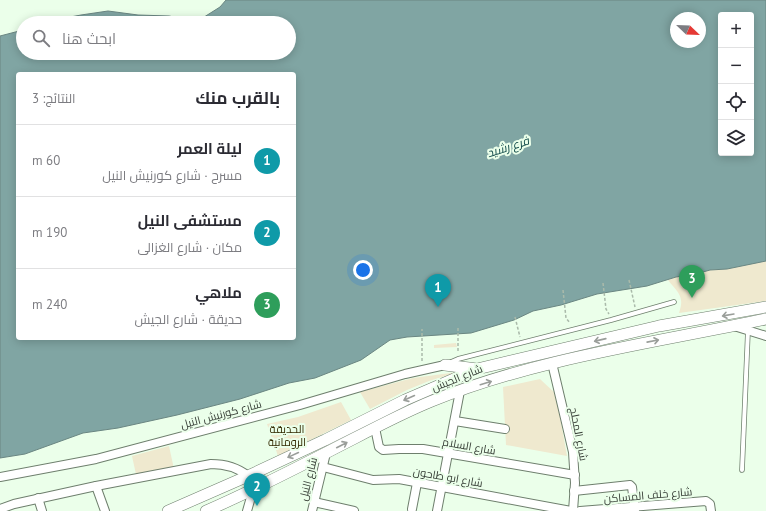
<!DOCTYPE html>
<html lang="ar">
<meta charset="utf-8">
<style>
body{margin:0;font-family:"PT Sans",Cairo,sans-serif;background:#f2f2f3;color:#2b2b33;direction:rtl}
.controls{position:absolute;right:12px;top:12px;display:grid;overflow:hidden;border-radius:4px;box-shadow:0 2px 10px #0003}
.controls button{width:36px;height:36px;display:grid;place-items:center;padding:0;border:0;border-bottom:1px solid #e1e1e2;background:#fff;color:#2b2b33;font:20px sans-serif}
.compass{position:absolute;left:670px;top:12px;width:36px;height:36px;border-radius:50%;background:#fff;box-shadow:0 2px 10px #0003;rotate:113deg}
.you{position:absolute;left:363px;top:270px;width:14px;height:14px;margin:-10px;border:3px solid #fff;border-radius:50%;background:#1a73e8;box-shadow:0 0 0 6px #1a73e833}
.badge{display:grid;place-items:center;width:26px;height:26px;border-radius:50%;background:#111827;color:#fff;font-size:13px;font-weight:700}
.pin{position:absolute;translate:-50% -33px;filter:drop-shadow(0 1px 2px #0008)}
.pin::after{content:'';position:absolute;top:21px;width:14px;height:12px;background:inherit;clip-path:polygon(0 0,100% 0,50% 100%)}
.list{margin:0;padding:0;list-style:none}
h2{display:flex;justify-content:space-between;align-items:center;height:52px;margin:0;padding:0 16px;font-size:17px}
h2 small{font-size:13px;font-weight:400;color:#7c7c81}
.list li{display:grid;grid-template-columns:26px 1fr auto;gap:12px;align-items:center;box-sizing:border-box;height:72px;padding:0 16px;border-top:1px solid #e1e1e2}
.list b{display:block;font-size:15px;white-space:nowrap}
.list p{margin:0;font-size:13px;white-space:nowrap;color:#7c7c81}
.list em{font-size:13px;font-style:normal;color:#7c7c81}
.icon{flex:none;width:22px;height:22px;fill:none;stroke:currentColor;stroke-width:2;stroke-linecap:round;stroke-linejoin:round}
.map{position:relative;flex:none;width:766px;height:511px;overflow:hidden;direction:ltr}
.search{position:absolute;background:#fff;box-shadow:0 2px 10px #0003;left:16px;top:16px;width:280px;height:44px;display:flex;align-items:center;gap:10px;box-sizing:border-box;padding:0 14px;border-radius:22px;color:#7c7c81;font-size:15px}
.panel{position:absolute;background:#fff;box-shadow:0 2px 10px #0003;left:16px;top:72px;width:280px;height:268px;border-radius:4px;direction:rtl}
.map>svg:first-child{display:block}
</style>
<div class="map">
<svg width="766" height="511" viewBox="0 0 766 511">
<rect width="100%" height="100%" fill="#ebffea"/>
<g fill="#efe9cf">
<path d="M766,261V301L679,313C685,296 678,293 668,280L676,277L696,274L710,270L727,269Z"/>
<polygon points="456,343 457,347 434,348 434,345"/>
<polygon points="458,372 429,381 407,390 370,409 360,392 413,378"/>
<polygon points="540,379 556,394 567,456 506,445 503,387"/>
<polygon points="341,402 351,420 278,456 267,424 298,417"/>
<polygon points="169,446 174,469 137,479 132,456"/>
</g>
<path fill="#80a5a3" stroke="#6a8682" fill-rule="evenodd" d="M226,0H766V261L727,269L710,270L696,274L676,277L647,286L597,294L561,305L533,311L514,320L471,333L407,337L390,340L361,360L315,378L289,383L240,399L177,415L118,428L83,433L25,454L0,458V36L23,30V53H289V23H51L65,18L81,15L108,11L138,15L169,16L189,20L201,19L220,7ZM721,15H751V153H721ZM676,18H700V42H676ZM18,74H294V338H18Z"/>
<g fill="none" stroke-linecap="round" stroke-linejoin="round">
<defs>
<g id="service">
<polyline points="451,362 458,359 611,320 674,302"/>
<polyline points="742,470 748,330"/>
</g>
<g id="minor">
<polyline points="734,326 766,336"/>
<polyline points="552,363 573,452 575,483 573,511"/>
<polyline points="455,421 505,429"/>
<polyline points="375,428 379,447 383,450 399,449 423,449 575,475"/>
<polyline points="323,467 373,480 399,479 571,511"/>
<polyline points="0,477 96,459 300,405 405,374 445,365"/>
<polyline points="96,486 105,511"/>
<polyline points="574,491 630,485 632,487 635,511"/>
<polyline points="38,498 42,511"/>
<polyline points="314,502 354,511"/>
<path d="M0,509L14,504L96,486L211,464C225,464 237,467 248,476"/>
<polyline points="412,509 417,483"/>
<polyline points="247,511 253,490"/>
<polyline points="312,511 326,453"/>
<polyline points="437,511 460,391"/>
<polyline points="580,511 706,501 710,504 711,511"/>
</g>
<g id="secondary">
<polyline points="445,365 477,369"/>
<polyline points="168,511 248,476 325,440 405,400 477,369 659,326 766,307"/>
<path d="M206,511C257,489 306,463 355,438C380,425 405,412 432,401C538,358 654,343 766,319"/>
</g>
</defs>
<use href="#service" stroke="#6e7f6d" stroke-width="5.5"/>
<use href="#minor" stroke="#6e7f6d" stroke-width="10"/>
<use href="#secondary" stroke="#6e7f6d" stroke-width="12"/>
<g stroke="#aabaaa" stroke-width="1.5" stroke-dasharray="3 2" stroke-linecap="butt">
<polyline points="629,280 635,307"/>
<polyline points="603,283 606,309 609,314"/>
<polyline points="563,290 566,318 570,323"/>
<polyline points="515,317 520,337"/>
<polyline points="458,328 458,353"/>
<polyline points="422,361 422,329"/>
</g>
<use href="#service" stroke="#fff" stroke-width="4"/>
<use href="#minor" stroke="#fff" stroke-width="8"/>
<use href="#secondary" stroke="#fff" stroke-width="11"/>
</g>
<defs><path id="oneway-shaft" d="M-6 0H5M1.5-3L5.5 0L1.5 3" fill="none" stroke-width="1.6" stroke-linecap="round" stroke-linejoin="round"/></defs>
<g stroke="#9a9e9a">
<use href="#oneway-shaft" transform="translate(728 315) rotate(170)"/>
<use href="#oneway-shaft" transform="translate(600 340) rotate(167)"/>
<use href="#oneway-shaft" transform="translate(653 341) rotate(-11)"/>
<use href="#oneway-shaft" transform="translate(486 383) rotate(-17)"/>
<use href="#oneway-shaft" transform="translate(409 398) rotate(156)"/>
<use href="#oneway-shaft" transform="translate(342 445) rotate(-27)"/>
<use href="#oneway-shaft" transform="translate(293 455) rotate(155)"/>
</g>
<g text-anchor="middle" stroke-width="4" stroke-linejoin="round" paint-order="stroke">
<g font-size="11" fill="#353d35" stroke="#ebffea">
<text transform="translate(457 378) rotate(-22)" y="4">شارع الجيش</text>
<text transform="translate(221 414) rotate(-15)" y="4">شارع كورنيش النيل</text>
<text transform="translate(579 434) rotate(79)" y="4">شارع المحلج</text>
<text transform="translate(469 446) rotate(10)" y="4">شارع السلام</text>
<text transform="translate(448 477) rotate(10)" y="4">شارع ابو طاحون</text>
<text transform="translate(308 479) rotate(-76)" y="4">شارع النيل</text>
<text transform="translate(648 495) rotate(-5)" y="4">شارع خلف المساكن</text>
</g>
<g font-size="11" fill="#332a02" stroke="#ebffea">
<text x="287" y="433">الحديقة<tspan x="287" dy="13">الرومانية</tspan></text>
</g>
<g font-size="12" font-style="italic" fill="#0d4746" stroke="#ebffea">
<text transform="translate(508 147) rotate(-18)" y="4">فرع رشيد</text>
</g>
</g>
</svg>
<div class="controls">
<button>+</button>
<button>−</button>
<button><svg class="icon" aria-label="locate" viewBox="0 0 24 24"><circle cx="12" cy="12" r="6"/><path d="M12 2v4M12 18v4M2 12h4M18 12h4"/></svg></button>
<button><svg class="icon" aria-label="layers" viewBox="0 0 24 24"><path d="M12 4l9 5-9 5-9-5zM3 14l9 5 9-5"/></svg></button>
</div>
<svg class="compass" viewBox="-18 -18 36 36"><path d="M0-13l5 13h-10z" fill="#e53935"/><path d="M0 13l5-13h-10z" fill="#7c7c81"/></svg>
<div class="you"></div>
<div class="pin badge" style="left:438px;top:307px;background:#0f9aa8">1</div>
<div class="pin badge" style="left:257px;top:506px;background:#0f9aa8">2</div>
<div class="pin badge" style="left:692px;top:298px;background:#2e9e5b">3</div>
<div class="search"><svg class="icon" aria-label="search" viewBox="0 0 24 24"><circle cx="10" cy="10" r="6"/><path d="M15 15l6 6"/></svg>ابحث هنا</div>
<section class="panel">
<h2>بالقرب منك<small>النتائج: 3</small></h2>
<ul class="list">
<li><span class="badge" style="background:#0f9aa8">1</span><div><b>ليلة العمر</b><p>مسرح · شارع كورنيش النيل</p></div><em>60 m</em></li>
<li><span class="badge" style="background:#0f9aa8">2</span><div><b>مستشفى النيل</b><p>مكان · شارع الغزالى</p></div><em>190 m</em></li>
<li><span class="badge" style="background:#2e9e5b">3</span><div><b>ملاهي</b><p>حديقة · شارع الجيش</p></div><em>240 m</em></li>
</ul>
</section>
</div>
